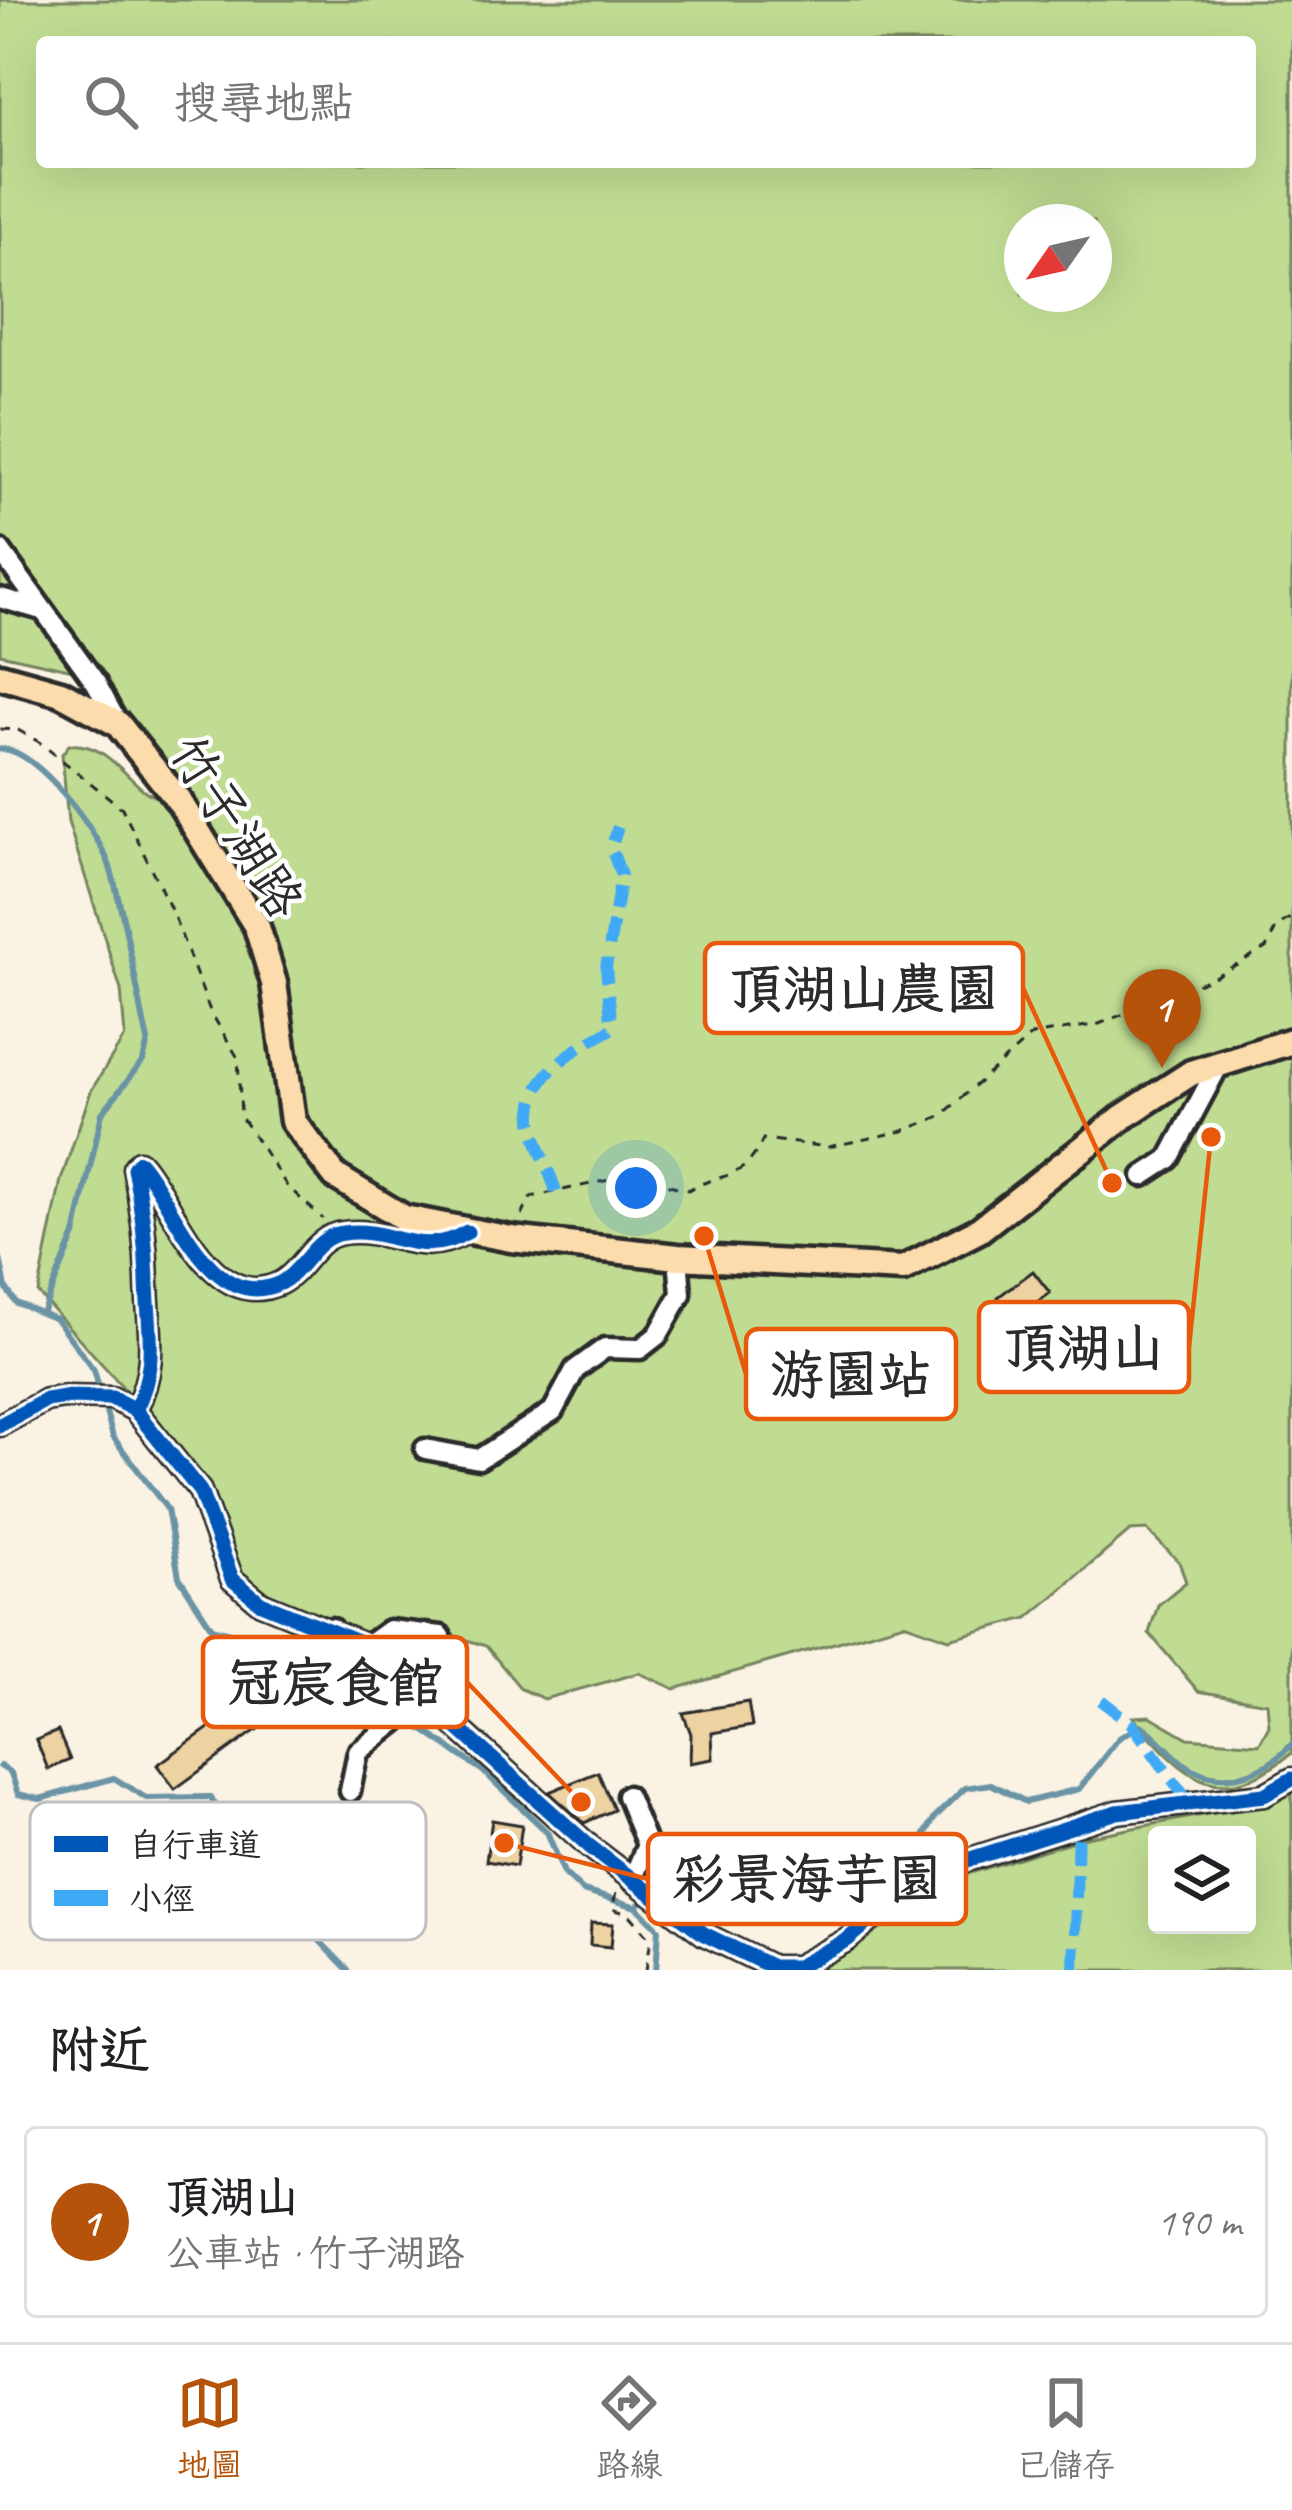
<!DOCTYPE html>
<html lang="zh-TW">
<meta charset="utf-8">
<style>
body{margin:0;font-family:Caveat,"LXGW WenKai TC",sans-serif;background:#f6f6f6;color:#202124}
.controls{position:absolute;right:36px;bottom:36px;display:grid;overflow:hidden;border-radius:12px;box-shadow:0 12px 48px #0002}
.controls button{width:108px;height:108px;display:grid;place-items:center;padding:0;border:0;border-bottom:3px solid #e0e0e0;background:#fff;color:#202124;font:60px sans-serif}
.compass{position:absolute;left:1004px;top:204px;width:108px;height:108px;border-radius:50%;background:#fff;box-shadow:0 12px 48px #0002;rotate:236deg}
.you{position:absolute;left:636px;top:1188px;width:42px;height:42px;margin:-30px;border:9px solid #fff;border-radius:50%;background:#1a73e8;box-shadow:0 0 0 18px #1a73e833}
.badge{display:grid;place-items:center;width:78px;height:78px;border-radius:50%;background:#b45309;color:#fff;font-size:39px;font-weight:700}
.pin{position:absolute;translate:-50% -99px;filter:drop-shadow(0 3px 6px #0008)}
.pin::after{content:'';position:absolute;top:63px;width:42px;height:36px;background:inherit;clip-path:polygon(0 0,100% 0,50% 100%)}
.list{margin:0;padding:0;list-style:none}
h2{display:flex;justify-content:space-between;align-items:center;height:156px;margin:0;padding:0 48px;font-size:51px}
h2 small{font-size:39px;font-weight:400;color:#757577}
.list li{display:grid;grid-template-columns:78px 1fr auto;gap:36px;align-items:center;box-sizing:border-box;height:192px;margin:0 24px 24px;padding:0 24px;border:3px solid #e0e0e0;border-radius:12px}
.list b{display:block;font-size:45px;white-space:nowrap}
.list p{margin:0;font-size:39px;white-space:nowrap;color:#757577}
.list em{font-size:39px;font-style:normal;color:#757577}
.icon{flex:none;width:66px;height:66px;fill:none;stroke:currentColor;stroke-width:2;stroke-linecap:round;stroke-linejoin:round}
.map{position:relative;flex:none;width:1292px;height:1970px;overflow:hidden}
.search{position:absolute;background:#fff;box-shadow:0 12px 48px #0002;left:36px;right:36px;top:36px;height:132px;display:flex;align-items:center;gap:30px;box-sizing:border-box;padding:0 42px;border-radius:12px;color:#757577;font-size:45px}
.sheet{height:372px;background:#fff}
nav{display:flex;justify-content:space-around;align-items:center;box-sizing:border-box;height:168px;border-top:3px solid #e0e0e0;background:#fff;font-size:33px;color:#757577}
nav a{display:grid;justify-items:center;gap:6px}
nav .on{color:#b45309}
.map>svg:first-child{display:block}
</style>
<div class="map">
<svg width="1292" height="1970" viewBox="0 0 1292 1970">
<rect width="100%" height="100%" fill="#faf2e3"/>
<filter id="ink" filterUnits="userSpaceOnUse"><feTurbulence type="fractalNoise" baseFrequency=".00833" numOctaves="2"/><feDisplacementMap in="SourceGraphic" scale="24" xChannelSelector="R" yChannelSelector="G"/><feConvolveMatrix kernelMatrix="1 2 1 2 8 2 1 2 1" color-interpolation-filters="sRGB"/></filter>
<g filter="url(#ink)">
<g fill="#c0dc93" stroke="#76845f" stroke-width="3" fill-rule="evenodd">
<path d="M0,0H1292V1753C1218,1812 1187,1780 1133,1717L1150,1716L1188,1738L1259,1744L1269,1726L1267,1703L1198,1691L1149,1633L1158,1605L1186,1582L1179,1562L1147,1530L1130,1531L1028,1618L949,1639L904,1623L675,1689L639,1673L544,1699L521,1689L486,1646L439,1631L364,1635L298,1610L244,1578L201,1484L148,1415L38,1293L61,1180L91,1091L125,1036L121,990L68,822L62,754L69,745C116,741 136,801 162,796L155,757L96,675L0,654ZM42,42H1250V162H42ZM1022,222H1094V294H1022Z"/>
<path d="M1292,1792V1970H819L961,1876L1086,1837L1266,1803ZM1157,1835H1247V1925H1157Z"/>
</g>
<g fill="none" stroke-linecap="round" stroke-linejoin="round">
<g stroke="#6b94a5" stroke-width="6">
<path d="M0,749C37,747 100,835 110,867C127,923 135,984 148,1041L143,1061L102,1113L75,1235L43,1311"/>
<path d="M0,1258L6,1288L16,1303L56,1319L94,1370L113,1437L167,1509L179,1577L212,1628L259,1641L310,1637L370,1671L416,1725L483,1771L547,1832L564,1873L583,1891L637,1907L662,1875L705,1854L766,1873L824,1902L856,1897L914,1854L935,1817L965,1788L991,1784L1026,1802L1079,1789L1119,1738L1141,1725C1157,1736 1168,1751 1183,1763C1220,1791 1265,1774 1292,1744"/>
<polyline points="0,1766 11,1773 18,1794 40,1799 114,1778 146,1798 210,1797 230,1831 244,1882 284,1904 348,1970"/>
<polyline points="637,1907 659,1929 656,1970"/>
</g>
</g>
<g fill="#edd2a2" stroke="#2b2b2b" stroke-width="3">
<polygon points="1033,1271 1050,1293 1015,1320 998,1297"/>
<polygon points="245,1702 262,1726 175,1789 157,1765"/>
<polygon points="748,1702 752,1726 712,1733 713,1759 690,1763 691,1734 683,1713"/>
<polygon points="58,1731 70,1760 48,1769 36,1740"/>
<polygon points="598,1772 614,1810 584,1823 549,1792"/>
<polygon points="492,1820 522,1825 516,1866 486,1861"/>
<polygon points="591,1923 613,1924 611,1947 590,1945"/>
</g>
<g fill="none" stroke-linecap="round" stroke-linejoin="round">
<defs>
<g id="minor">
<polyline points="0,550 96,683 118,724"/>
<polyline points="0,598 42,610"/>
<polyline points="1143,1176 1169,1159 1221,1061"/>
<path d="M135,1410C159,1364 148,1329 147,1281C146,1240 142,1207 134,1168L139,1162C171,1195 208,1317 280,1283C304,1271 314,1236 343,1233C392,1226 418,1261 467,1232"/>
<polyline points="0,1425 46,1400 65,1397 112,1398 135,1410 200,1491 232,1579 261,1603 367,1646 589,1846 704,1934 772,1967 797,1967 847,1940 889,1905 958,1863 1117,1812 1264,1795 1292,1779"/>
<polyline points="425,1449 479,1459 553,1411 575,1370 605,1348 640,1349 658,1335 681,1294 678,1257"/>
<polyline points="367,1646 389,1630 441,1636"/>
<polyline points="318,1652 331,1628"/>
<polyline points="350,1791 358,1752 423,1700"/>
<polyline points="627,1796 647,1845 632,1880"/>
</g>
<polyline id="major" points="0,676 61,693 118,724 179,801 257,927 274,983 293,1121 335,1176 404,1218 511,1239 678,1257 903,1269 979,1230 1123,1117 1191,1073 1292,1041"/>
</defs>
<use href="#minor" stroke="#2b2b2b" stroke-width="27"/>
<use href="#major" stroke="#2b2b2b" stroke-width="33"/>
<g stroke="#2b2b2b" stroke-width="3" stroke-dasharray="9 9" stroke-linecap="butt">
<polyline points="0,729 18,730 39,742 122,808 174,916 210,1011 238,1058 241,1117 287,1186 323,1219"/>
<path d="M522,1216L531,1197L632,1175L688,1190C726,1170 743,1183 763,1139L828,1147L903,1131L941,1116L1032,1035L1099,1024L1212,978L1266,948L1277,926L1292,917"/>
<polyline points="616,1893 612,1909 629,1914 651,1939 646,1970"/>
</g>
<use href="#minor" stroke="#fff" stroke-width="18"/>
<use href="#major" stroke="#fcdcac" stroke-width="24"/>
<g stroke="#3fa9f5" stroke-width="12" stroke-dasharray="24 12" stroke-linecap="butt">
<path d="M556,1192C550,1170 533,1140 532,1118C530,1071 578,1048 612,1029L606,968L621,875L611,848L618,827"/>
<polyline points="1101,1700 1132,1724 1190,1804"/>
<polyline points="1074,1970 1078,1826"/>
</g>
<defs>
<g id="cycleway">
<path d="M135,1410C159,1364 148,1329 147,1281C146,1240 142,1207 134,1168L139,1162C171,1195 208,1317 280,1283C304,1271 314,1236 343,1233C392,1226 418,1261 467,1232"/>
<polyline points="0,1425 46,1400 65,1397 112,1398 135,1410 200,1491 232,1579 261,1603 367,1646 589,1846 704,1934 772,1967 797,1967 847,1940 889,1905 958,1863 1117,1812 1264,1795 1292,1779"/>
</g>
</defs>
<use href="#cycleway" stroke="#fff" stroke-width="22"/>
<use href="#cycleway" stroke="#0057b8" stroke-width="15"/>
</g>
</g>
<g text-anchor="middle" stroke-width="9" stroke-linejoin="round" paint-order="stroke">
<g font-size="51" fill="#2b2b2b" stroke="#fff">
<text transform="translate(237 826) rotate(58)" y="18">竹子湖路</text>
</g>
</g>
<rect x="30" y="1802" width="396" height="138" rx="18" fill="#fff" stroke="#bfbfbf" stroke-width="3"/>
<rect x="54" y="1836" width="54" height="16" fill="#0057b8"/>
<rect x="54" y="1890" width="54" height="16" fill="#3fa9f5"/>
<g font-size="33" fill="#2b2b2b">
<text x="129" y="1856">自行車道</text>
<text x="129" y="1910">小徑</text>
</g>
<path fill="none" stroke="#e8590c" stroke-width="4.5" d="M1112 1183L1023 988M1211 1137L1189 1347M704 1236L746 1374M581 1802L467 1682M504 1843L648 1879"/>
<g fill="#e8590c" stroke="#fff" stroke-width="4.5">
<circle cx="1112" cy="1183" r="12"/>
<circle cx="1211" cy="1137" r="12"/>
<circle cx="704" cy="1236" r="12"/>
<circle cx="581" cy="1802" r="12"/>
<circle cx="504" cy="1843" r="12"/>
</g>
<g fill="#fff" stroke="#e8590c" stroke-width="4.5">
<rect x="705" y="943" width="318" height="90" rx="12"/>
<rect x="979" y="1302" width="210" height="90" rx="12"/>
<rect x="746" y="1329" width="210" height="90" rx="12"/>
<rect x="203" y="1637" width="264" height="90" rx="12"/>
<rect x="648" y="1834" width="318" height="90" rx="12"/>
</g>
<g font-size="54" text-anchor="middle" font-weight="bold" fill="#2b2b2b">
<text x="864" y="1007">頂湖山農園</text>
<text x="1084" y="1366">頂湖山</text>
<text x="851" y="1393">游園站</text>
<text x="335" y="1701">冠宸食館</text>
<text x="807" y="1897">彩景海芋園</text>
</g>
</svg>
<div class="controls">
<button><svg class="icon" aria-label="layers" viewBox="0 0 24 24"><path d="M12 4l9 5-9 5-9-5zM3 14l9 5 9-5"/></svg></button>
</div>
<svg class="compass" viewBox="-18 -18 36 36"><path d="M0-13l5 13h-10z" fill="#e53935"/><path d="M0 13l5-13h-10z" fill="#757577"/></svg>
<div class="you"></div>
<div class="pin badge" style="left:1162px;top:1068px">1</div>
<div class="search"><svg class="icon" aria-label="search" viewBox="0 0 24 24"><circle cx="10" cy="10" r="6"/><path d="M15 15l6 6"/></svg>搜尋地點</div>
</div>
<section class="sheet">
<h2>附近<small></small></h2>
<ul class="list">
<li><span class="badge">1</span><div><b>頂湖山</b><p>公車站 · 竹子湖路</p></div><em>190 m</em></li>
</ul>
</section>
<nav>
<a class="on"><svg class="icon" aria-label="map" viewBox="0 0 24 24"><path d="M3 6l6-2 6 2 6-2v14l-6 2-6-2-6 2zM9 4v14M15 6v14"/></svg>地圖</a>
<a><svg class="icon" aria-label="directions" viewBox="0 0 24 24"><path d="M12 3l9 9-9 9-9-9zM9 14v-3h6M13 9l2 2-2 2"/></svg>路線</a>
<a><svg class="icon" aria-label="saved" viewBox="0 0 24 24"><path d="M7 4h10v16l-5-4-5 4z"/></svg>已儲存</a>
</nav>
